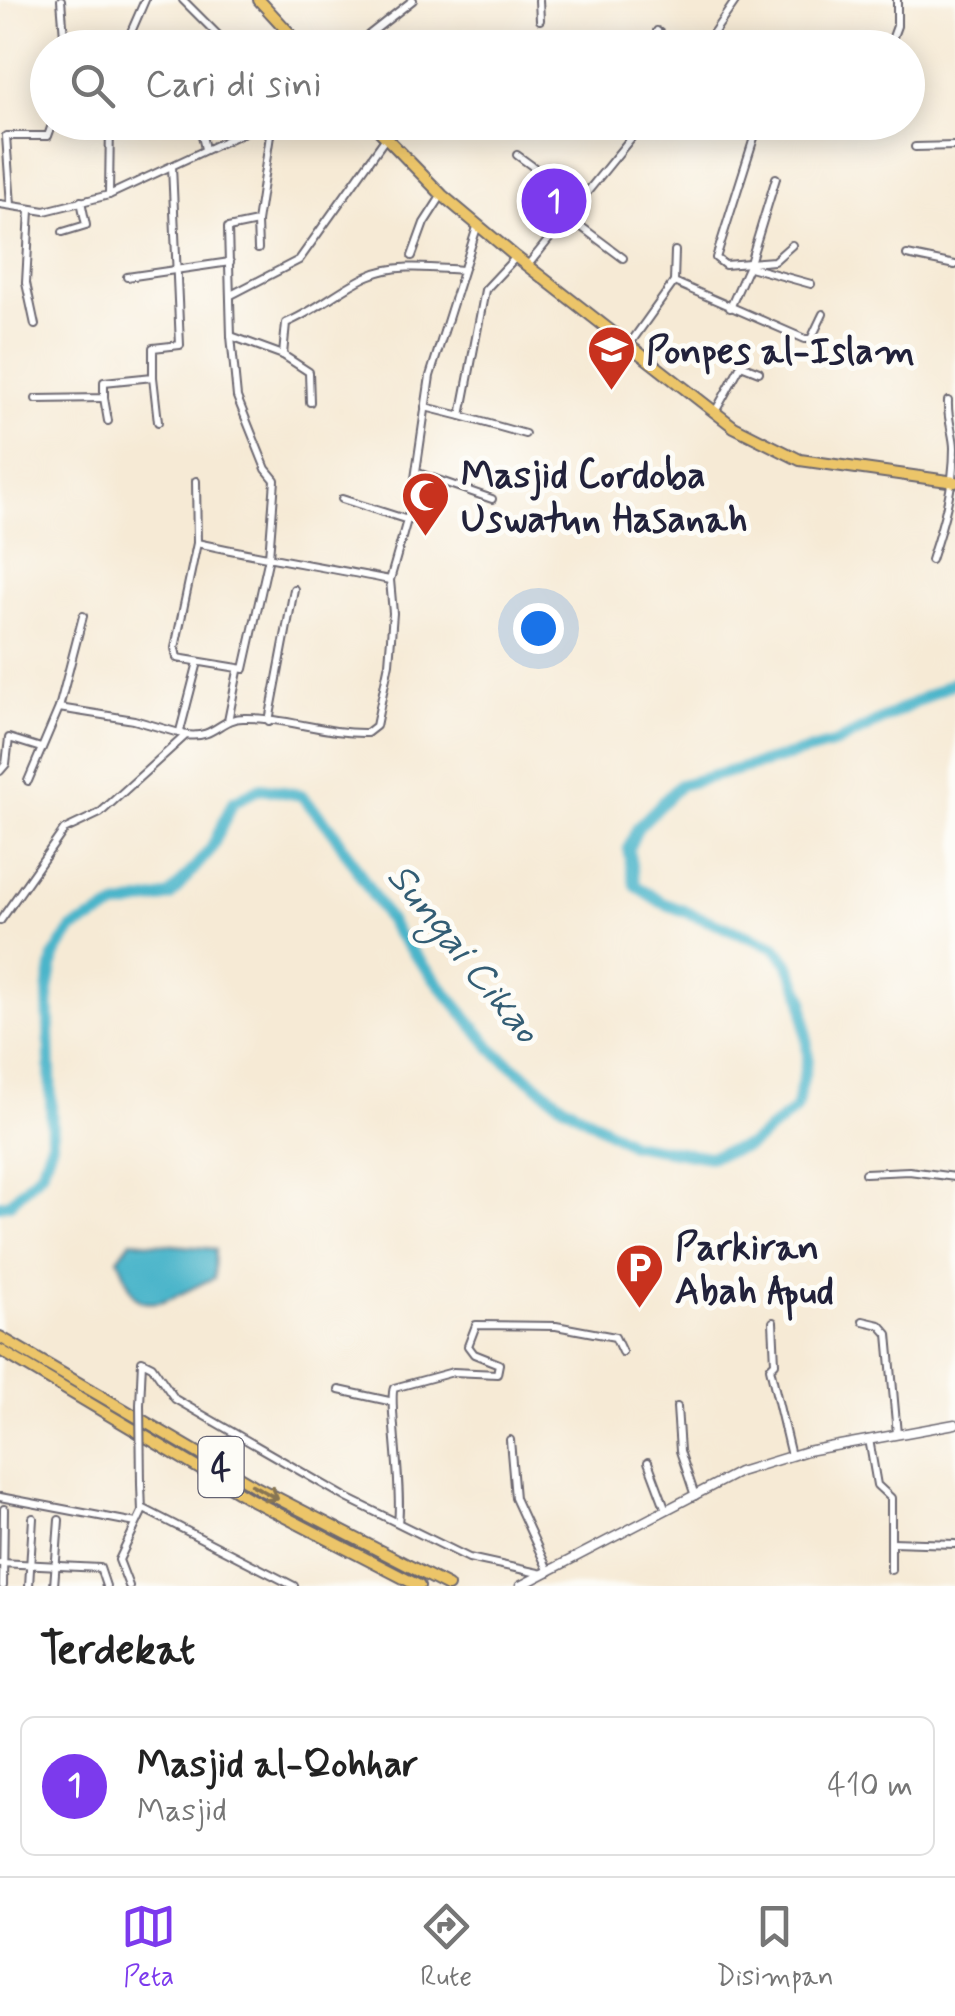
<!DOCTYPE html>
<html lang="id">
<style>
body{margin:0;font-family:Mynerve,sans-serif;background:#f6f6f6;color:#222}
.you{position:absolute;left:538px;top:628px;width:35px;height:35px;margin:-25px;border:8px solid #fff;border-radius:50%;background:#1a73e8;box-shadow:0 0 0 15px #1a73e833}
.badge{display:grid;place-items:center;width:65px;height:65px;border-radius:50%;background:#7c3aed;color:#fff;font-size:32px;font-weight:700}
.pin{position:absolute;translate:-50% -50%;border:5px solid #fff;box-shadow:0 2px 10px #0006}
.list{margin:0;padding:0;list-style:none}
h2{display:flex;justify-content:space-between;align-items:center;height:130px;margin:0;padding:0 40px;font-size:42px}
h2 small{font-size:32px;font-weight:400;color:#767676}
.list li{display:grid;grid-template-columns:65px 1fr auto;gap:30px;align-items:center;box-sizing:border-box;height:140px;margin:0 20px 20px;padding:0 20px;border:2px solid #e0e0e0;border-radius:15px}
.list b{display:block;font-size:38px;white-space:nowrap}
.list p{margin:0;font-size:32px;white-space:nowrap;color:#767676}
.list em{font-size:32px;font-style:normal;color:#767676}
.icon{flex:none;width:55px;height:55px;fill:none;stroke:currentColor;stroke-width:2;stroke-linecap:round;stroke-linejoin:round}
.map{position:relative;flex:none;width:955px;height:1586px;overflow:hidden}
.search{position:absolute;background:#fff;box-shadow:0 5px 25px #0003;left:30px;right:30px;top:30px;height:110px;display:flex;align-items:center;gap:25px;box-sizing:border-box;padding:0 35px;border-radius:55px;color:#767676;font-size:38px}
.sheet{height:290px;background:#fff}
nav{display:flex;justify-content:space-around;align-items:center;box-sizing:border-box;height:140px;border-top:2px solid #e0e0e0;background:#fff;font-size:28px;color:#767676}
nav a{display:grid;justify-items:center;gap:5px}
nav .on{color:#7c3aed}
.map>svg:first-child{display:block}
</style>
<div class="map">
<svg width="955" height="1586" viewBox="0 0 955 1586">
<rect width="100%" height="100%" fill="#fdfcf7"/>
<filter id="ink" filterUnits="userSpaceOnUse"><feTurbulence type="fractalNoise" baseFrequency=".01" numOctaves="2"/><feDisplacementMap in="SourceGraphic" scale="20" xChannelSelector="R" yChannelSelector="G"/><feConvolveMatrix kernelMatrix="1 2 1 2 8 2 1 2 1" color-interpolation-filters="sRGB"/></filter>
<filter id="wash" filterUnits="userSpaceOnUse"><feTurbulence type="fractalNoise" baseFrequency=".0048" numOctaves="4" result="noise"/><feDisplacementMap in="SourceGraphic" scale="40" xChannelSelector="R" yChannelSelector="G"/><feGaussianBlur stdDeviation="2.25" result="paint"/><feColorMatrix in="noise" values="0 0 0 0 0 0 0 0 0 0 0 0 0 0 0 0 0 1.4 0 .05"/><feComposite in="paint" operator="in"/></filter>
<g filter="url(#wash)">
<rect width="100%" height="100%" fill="#f6ead5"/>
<path fill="#4cb5ca" stroke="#376c82" stroke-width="2.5" d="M131,1241L215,1249L214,1278C196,1284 149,1318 134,1295C128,1286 124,1270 118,1259Z"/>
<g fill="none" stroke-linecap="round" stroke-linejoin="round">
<polyline stroke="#4cb5ca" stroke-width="12" points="0,1205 10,1203 41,1172 52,1143 48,991 54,956 72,929 116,907 170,896 211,849 233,802 261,788 301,795 333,831 396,932 496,1053 559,1102 631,1144 709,1157 750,1145 796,1109 808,1057 803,998 788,963 775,947 661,902 635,885 628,849 638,827 680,785 836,743 955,682"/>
</g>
</g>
<g filter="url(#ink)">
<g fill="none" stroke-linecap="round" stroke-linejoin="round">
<defs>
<g id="minor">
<polyline points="61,0 65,48"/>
<polyline points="183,0 231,48"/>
<polyline points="539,0 540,20"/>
<polyline points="657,31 679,48"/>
<polyline points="890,45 897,26 897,0"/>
<polyline points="124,48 145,0"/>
<polyline points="352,48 413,0"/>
<polyline points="703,48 736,0"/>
<polyline points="199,122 205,149"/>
<polyline points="272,122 257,222 228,228 231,336 283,355 309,372 310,402"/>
<polyline points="444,122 457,131"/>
<polyline points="759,122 716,258 725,265 774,261 792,245"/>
<polyline points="915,147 955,146"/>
<polyline points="517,155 580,201"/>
<polyline points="109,195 110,122"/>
<polyline points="0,204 45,211 109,195 266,122"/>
<polyline points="11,205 6,136 48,136 53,122"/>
<polyline points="30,210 26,283 35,325"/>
<polyline points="567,216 623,258"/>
<polyline points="257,222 258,249"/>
<polyline points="63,232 86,225 81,201"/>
<polyline points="907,255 955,265"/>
<polyline points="412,256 424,223 442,195"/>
<polyline points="528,265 644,122"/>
<polyline points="750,267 811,284"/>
<polyline points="127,277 230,262"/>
<polyline points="674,282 675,251"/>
<polyline points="231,295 299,260 385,139"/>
<polyline points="730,308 750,263 776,178"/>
<path d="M231,336L237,397L266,469L275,480L269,557L244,669L177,658L175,648L197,543C261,557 325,567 390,580"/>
<polyline points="629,345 674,282 805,339 811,339 823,314"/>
<path d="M283,355L286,323C317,310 341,288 368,276C396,263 431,268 462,270"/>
<polyline points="153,377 158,422"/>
<polyline points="104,398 108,421"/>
<polyline points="36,399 104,398 104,382 153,377 153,348 180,345 172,166"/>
<polyline points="425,407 461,416 485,290 516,257"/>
<polyline points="715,412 741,365 759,372"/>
<polyline points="461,416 525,434"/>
<polyline points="418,473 492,499"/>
<polyline points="196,481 197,543"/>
<polyline points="342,499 408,520"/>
<path d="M931,560C943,524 954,487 954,448C954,434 947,420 948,401"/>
<polyline points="59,708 134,720 186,735"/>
<polyline points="228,721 238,671"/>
<polyline points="269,721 294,589"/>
<polyline points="180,731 198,662"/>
<polyline points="0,771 6,764 9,738 41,748"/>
<polyline points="28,781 59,708 83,616"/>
<path d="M0,921L64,830L100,813L186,735C216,739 219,718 243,718C285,717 325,734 367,733L376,726L389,663L393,613L390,580L411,506L430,376L478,224"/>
<polyline points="865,1173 909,1171 955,1177"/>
<polyline points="863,1321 880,1325 888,1334 897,1434"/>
<polyline points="773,1322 775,1363 770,1368 791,1456"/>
<polyline points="339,1390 389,1401"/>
<polyline points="140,1405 142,1361 152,1366 175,1399 347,1498 469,1558 543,1574"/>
<polyline points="677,1407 680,1451 695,1496"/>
<polyline points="869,1439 877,1485 891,1498 891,1570"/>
<polyline points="510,1440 515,1498 549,1572"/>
<polyline points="648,1462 666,1510"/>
<polyline points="0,1497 136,1523"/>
<polyline points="142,1508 294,1586"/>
<path d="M398,1522C403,1491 388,1399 394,1388L453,1372L497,1374L499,1364L474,1354L468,1346L476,1325L556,1326L615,1337L622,1352"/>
<polyline points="892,1542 955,1544"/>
<polyline points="0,1563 100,1568 106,1586"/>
<polyline points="3,1586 4,1509"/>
<polyline points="29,1586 33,1518"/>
<polyline points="54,1586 59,1520"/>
<polyline points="129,1586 119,1560 142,1512 141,1484"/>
</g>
<polyline id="tertiary" points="520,1586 739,1472 807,1451 955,1424"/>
<g id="trunk">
<polyline points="259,0 303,48"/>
<polyline points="371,122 442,195 516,257 734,427 800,460 955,482"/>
</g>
<g id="motorway">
<polyline points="0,1337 258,1488 448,1586"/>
<polyline points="0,1350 252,1500 419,1586"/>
</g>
</defs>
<use href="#minor" stroke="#6c6871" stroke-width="10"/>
<use href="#tertiary" stroke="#6c6871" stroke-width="11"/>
<use href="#trunk" stroke="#6c6871" stroke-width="14"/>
<use href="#motorway" stroke="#6c6871" stroke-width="14"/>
<use href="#minor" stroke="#fff" stroke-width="6"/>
<use href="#tertiary" stroke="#fff" stroke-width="8"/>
<use href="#trunk" stroke="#ecc569" stroke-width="10"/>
<use href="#motorway" stroke="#ecc569" stroke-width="10"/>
<defs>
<polyline id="minor-bridge" points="140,1405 141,1484"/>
</defs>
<use href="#minor-bridge" stroke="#6c6871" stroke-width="10" stroke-linecap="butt"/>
<use href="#minor-bridge" stroke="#fff" stroke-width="6"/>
</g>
<defs><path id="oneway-shaft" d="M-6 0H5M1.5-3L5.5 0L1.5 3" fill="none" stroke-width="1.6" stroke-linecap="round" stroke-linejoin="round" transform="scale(2.5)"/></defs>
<use stroke="#877452" href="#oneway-shaft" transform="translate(265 1492) rotate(29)"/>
</g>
<defs>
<symbol id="school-pin" viewBox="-11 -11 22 30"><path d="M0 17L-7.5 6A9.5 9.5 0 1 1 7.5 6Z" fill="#c8321e" stroke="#fdfcf7"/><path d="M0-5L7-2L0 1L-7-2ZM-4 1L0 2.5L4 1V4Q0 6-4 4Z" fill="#fff"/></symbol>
<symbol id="mosque-pin" viewBox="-11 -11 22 30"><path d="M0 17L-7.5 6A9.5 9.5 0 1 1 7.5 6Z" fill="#c8321e" stroke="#fdfcf7"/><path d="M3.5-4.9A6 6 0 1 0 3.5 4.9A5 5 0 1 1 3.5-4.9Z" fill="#fff"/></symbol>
<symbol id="parking-pin" viewBox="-11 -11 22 30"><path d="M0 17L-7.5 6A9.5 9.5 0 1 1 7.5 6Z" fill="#c8321e" stroke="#fdfcf7"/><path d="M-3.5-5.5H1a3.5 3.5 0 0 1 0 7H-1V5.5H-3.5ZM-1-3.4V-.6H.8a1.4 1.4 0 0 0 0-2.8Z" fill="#fff"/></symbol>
</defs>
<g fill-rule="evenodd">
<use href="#school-pin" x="584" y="322" width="55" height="75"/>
<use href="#mosque-pin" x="398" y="468" width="55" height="75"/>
<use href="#parking-pin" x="612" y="1240" width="55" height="75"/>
</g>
<g text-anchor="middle" stroke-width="10" stroke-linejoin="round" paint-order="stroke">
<rect fill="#fdfcf7" stroke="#646373" stroke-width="2.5" x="198.5" y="1437" width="45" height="60" rx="8"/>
<g font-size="35" font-weight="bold" fill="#22223b">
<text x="221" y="1479">4</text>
</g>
<g font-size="38" font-weight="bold" fill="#22223b" stroke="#fdfcf7" text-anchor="start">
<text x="646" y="363">Ponpes al-Islam</text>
<text x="461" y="487">Masjid Cordoba<tspan x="461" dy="44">Uswatun Hasanah</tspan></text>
<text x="675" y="1259">Parkiran<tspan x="675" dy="44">Abah Apud</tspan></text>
</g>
<g font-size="40" font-style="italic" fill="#335d74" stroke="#fdfcf7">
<text transform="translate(465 952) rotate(51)" y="14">Sungai Cikao</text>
</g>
</g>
</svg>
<div class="you"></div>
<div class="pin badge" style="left:554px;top:201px">1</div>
<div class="search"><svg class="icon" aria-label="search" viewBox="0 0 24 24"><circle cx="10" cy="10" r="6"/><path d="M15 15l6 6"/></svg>Cari di sini</div>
</div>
<section class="sheet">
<h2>Terdekat<small></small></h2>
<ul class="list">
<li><span class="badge">1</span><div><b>Masjid al-Qohhar</b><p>Masjid</p></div><em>410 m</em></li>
</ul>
</section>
<nav>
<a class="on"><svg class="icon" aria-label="map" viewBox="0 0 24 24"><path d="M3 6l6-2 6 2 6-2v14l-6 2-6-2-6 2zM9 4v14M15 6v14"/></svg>Peta</a>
<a><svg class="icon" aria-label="directions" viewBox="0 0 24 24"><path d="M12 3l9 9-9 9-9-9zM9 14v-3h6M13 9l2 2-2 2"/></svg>Rute</a>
<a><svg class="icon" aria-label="saved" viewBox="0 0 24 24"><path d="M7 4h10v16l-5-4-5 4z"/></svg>Disimpan</a>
</nav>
